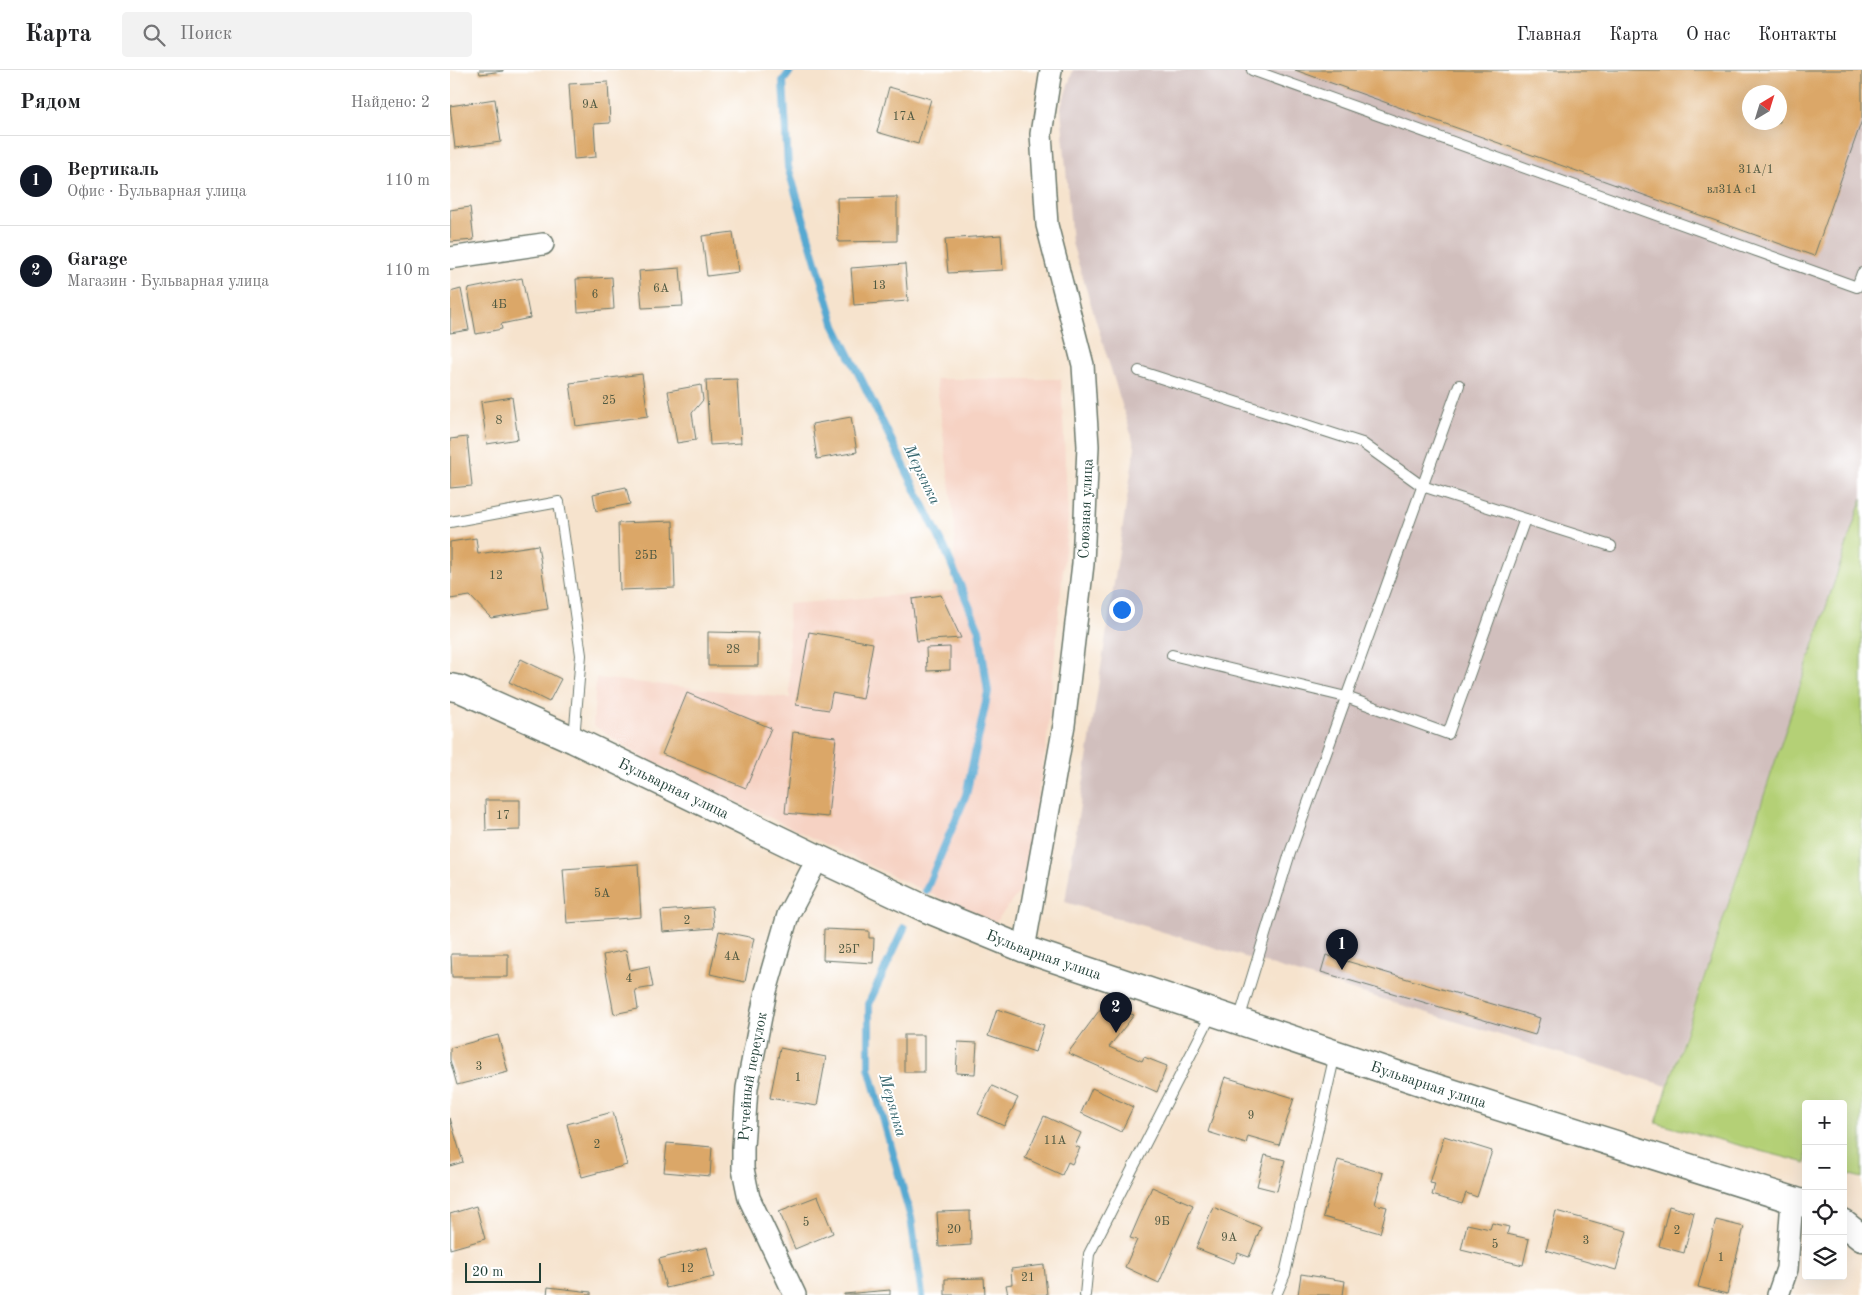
<!DOCTYPE html>
<html lang="ru">
<meta charset="utf-8">
<style>
body{margin:0;font-family:"Old Standard TT",serif;background:#f2f2f2;color:#202124}
.controls{position:absolute;right:15px;bottom:15px;display:grid;overflow:hidden;border-radius:5px;box-shadow:0 5px 20px #0002}
.controls button{width:45px;height:45px;display:grid;place-items:center;padding:0;border:0;border-bottom:1px solid #e0e0e0;background:#fff;color:#202124;font:25px sans-serif}
.compass{position:absolute;left:1292px;top:15px;width:45px;height:45px;border-radius:50%;background:#fff;box-shadow:0 5px 20px #0002;rotate:38deg}
.scale{position:absolute;left:15px;bottom:12px;width:76px;box-sizing:border-box;padding-left:5px;border:2px solid #1f3d34;border-top:0;font-size:14px;line-height:18px;white-space:nowrap;color:#1f3d34;-webkit-text-stroke:4px #fff;paint-order:stroke}
.you{position:absolute;left:671px;top:539px;width:18px;height:18px;margin:-12px;border:4px solid #fff;border-radius:50%;background:#1a73e8;box-shadow:0 0 0 8px #1a73e833}
.badge{display:grid;place-items:center;width:32px;height:32px;border-radius:50%;background:#111827;color:#fff;font-size:16px;font-weight:700}
.pin{position:absolute;translate:-50% -41px;filter:drop-shadow(0 1px 2px #0008)}
.pin::after{content:'';position:absolute;top:26px;width:18px;height:15px;background:inherit;clip-path:polygon(0 0,100% 0,50% 100%)}
.list{margin:0;padding:0;list-style:none}
h2{display:flex;justify-content:space-between;align-items:center;height:65px;margin:0;padding:0 20px;font-size:21px}
h2 small{font-size:16px;font-weight:400;color:#757577}
.list li{display:grid;grid-template-columns:32px 1fr auto;gap:15px;align-items:center;box-sizing:border-box;height:90px;padding:0 20px;border-top:1px solid #e0e0e0}
.list b{display:block;font-size:19px;white-space:nowrap}
.list p{margin:0;font-size:16px;white-space:nowrap;color:#757577}
.list em{font-size:16px;font-style:normal;color:#757577}
.icon{flex:none;width:28px;height:28px;fill:none;stroke:currentColor;stroke-width:2;stroke-linecap:round;stroke-linejoin:round}
.map{position:relative;flex:none;width:1412px;height:1225px;overflow:hidden}
header{display:flex;align-items:center;gap:30px;box-sizing:border-box;height:70px;padding:0 25px;background:#fff;border-bottom:1px solid #e0e0e0}
header strong{font-size:24px}
nav{display:flex;gap:28px;margin-inline-start:auto;font-size:18px}
.search{width:350px;height:45px;background:#f2f2f2;display:flex;align-items:center;gap:12px;box-sizing:border-box;padding:0 18px;border-radius:5px;color:#757577;font-size:19px}
main{display:flex}
aside{flex:1;background:#fff}
.map>svg:first-child{display:block}
</style>
<header>
<strong>Карта</strong>
<div class="search"><svg class="icon" aria-label="search" viewBox="0 0 24 24"><circle cx="10" cy="10" r="6"/><path d="M15 15l6 6"/></svg>Поиск</div>
<nav><a>Главная</a><a>Карта</a><a>О нас</a><a>Контакты</a></nav>
</header>
<main>
<aside>
<h2>Рядом<small>Найдено: 2</small></h2>
<ul class="list">
<li><span class="badge">1</span><div><b>Вертикаль</b><p>Офис · Бульварная улица</p></div><em>110 m</em></li>
<li><span class="badge">2</span><div><b>Garage</b><p>Магазин · Бульварная улица</p></div><em>110 m</em></li>
</ul>
</aside>
<div class="map">
<svg width="1412" height="1225" viewBox="0 0 1412 1225">
<rect width="100%" height="100%" fill="#fff"/>
<filter id="ink" filterUnits="userSpaceOnUse"><feTurbulence type="fractalNoise" baseFrequency=".02" numOctaves="2"/><feDisplacementMap in="SourceGraphic" scale="10" xChannelSelector="R" yChannelSelector="G"/><feConvolveMatrix kernelMatrix="1 2 1 2 8 2 1 2 1" color-interpolation-filters="sRGB"/></filter>
<filter id="wash" filterUnits="userSpaceOnUse"><feTurbulence type="fractalNoise" baseFrequency=".0096" numOctaves="4" result="noise"/><feDisplacementMap in="SourceGraphic" scale="20" xChannelSelector="R" yChannelSelector="G"/><feGaussianBlur stdDeviation="1.12" result="paint"/><feColorMatrix in="noise" values="0 0 0 0 0 0 0 0 0 0 0 0 0 0 0 0 0 1.4 0 .05"/><feComposite in="paint" operator="in"/></filter>
<g filter="url(#wash)">
<rect width="100%" height="100%" fill="#f6e3cd"/>
<polygon fill="#f6d2c3" points="486,309 611,309 618,448 596,678 571,820 544,854 192,687 143,655 146,608 340,628 338,534 504,521 505,457"/>
<path fill="#d1bfbd" fill-rule="evenodd" d="M623,0H1412V428L1217,1016L615,832L685,377L622,173L611,37ZM1300,22H1330V52H1300Z"/>
<polygon fill="#b4d076" stroke="#6a8655" points="1412,428 1412,1108 1393,1103 1393,1034 1356,1034 1356,1093 1206,1053"/>
<g fill="none" stroke-linecap="round" stroke-linejoin="round">
<g stroke="#56a9d1" stroke-width="8">
<polyline points="341,0 333,11 338,97 385,256 495,479 529,560 538,622 516,725 476,820"/>
<polyline points="454,858 419,933 419,998 461,1148 472,1225"/>
</g>
</g>
<g id="blocks">
<g fill="#dba768" fill-rule="evenodd">
<polygon points="29,0 53,0 53,1 30,4"/>
<path d="M845,0H1412V50L1364,186ZM1300,22H1330V52H1300Z"/>
<polygon points="158,12 160,53 144,54 146,87 124,89 119,14"/>
<polygon points="439,17 481,29 468,74 427,62"/>
<polygon points="45,29 51,72 5,78 0,36"/>
<polygon points="447,127 447,171 388,172 387,128"/>
<polygon points="20,137 24,170 0,172 0,140"/>
<polygon points="283,162 288,202 257,206 252,166"/>
<polygon points="551,165 553,200 498,203 495,169"/>
<polygon points="455,194 458,231 404,235 401,198"/>
<polygon points="230,198 233,236 192,238 189,201"/>
<polygon points="162,207 164,239 128,242 126,209"/>
<polygon points="72,208 80,248 51,254 52,259 26,264 18,219"/>
<polygon points="11,219 19,260 0,263 0,222"/>
<polygon points="192,304 198,346 126,356 120,313"/>
<polygon points="287,309 291,373 260,375 256,310"/>
<polygon points="251,315 253,330 242,343 246,370 227,373 218,321"/>
<polygon points="62,327 68,369 37,374 31,332"/>
<polygon points="401,347 407,382 367,389 362,354"/>
<polygon points="17,367 22,416 0,418 0,369"/>
<polygon points="176,417 180,434 146,441 143,424"/>
<polygon points="223,451 225,518 170,520 168,453"/>
<polygon points="26,468 28,484 88,475 98,539 41,548 20,526 0,529 0,472"/>
<polygon points="491,525 511,568 467,571 462,529"/>
<polygon points="258,562 308,563 308,596 258,596"/>
<polygon points="359,562 423,573 413,629 382,623 379,640 346,635"/>
<polygon points="500,577 500,600 477,601 476,578"/>
<polygon points="71,589 111,609 99,632 59,612"/>
<polygon points="237,623 321,658 296,718 212,684"/>
<polygon points="343,662 386,667 378,747 335,743"/>
<polygon points="35,730 70,730 70,760 36,761"/>
<polygon points="188,794 191,847 117,853 113,799"/>
<polygon points="262,837 264,858 213,862 211,841"/>
<polygon points="374,859 419,861 419,868 424,868 423,893 373,890"/>
<polygon points="269,861 304,868 295,912 260,904"/>
<polygon points="176,880 180,900 199,896 203,917 185,920 188,939 164,944 153,885"/>
<polygon points="1,884 58,884 58,907 2,907"/>
<polygon points="876,885 1090,948 1085,965 871,902"/>
<polygon points="654,934 684,945 659,977 692,991 694,987 717,996 707,1022 618,983"/>
<polygon points="547,939 594,955 585,982 538,966"/>
<polygon points="48,965 58,1002 7,1015 0,990 0,978"/>
<rect x="454" y="965" width="20" height="37"/>
<polygon points="508,972 527,973 525,1004 506,1003"/>
<polygon points="330,978 376,987 367,1036 320,1028"/>
<polygon points="775,1007 844,1028 829,1075 798,1066 796,1074 758,1062"/>
<polygon points="542,1016 568,1028 554,1056 528,1044"/>
<polygon points="642,1018 683,1037 671,1062 631,1043"/>
<polygon points="163,1042 177,1095 132,1107 117,1054"/>
<polygon points="594,1046 631,1063 625,1076 630,1078 622,1094 618,1092 612,1105 575,1088"/>
<polygon points="0,1048 13,1092 0,1096"/>
<polygon points="994,1066 1042,1081 1027,1127 1016,1123 1012,1134 982,1125 985,1114 980,1113"/>
<polygon points="217,1073 262,1077 260,1106 214,1102"/>
<polygon points="815,1085 835,1090 827,1121 807,1116"/>
<polygon points="888,1090 933,1103 925,1134 937,1137 930,1163 873,1147"/>
<polygon points="702,1117 743,1135 709,1213 675,1197 687,1170 680,1168"/>
<polygon points="368,1126 383,1163 345,1179 329,1141"/>
<polygon points="26,1136 35,1169 0,1179 0,1144"/>
<polygon points="1219,1136 1244,1143 1234,1183 1209,1176"/>
<polygon points="763,1137 811,1157 799,1187 788,1183 784,1193 746,1178"/>
<polygon points="520,1141 521,1175 489,1177 487,1142"/>
<polygon points="1106,1141 1177,1161 1166,1200 1096,1180"/>
<polygon points="1266,1150 1294,1157 1277,1224 1248,1217"/>
<polygon points="1042,1153 1059,1157 1057,1164 1079,1169 1073,1195 1011,1180 1017,1154 1040,1159"/>
<polygon points="257,1177 264,1207 216,1218 209,1189"/>
<polygon points="594,1195 597,1225 558,1225 556,1215 562,1214 561,1199"/>
<polygon points="851,1204 895,1211 893,1225 848,1225"/>
<polygon points="534,1208 535,1225 495,1225 495,1209"/>
<polygon points="98,1217 141,1222 141,1225 97,1225"/>
<polygon points="440,1220 440,1225 394,1225 394,1224"/>
</g>
</g>
</g>
<g filter="url(#ink)">
<use href="#blocks" fill-opacity="0" stroke="#6a776a" stroke-width="1"/>
<g fill="none" stroke-linecap="round" stroke-linejoin="round">
<defs>
<g id="service">
<polyline points="802,0 1407,217 1412,203"/>
<polyline points="689,301 912,373 972,416 1161,476"/>
<polyline points="0,452 109,432 131,585 124,669"/>
<polyline points="722,585 896,627 998,664 1075,449"/>
<polyline points="789,950 840,783 1009,315"/>
<polyline points="635,1225 639,1184 762,943"/>
<polyline points="826,1225 835,1204 885,984"/>
</g>
<g id="minor">
<polyline points="0,188 93,174"/>
<path id="s1" d="M574,879L614,655L633,494L638,376L633,295L597,155L591,64L601,0"/>
<path id="s2" d="M345,1225L299,1128L293,1099V1077L297,1018L316,921L338,845L368,788"/>
<polyline points="1328,1225 1337,1199 1342,1130"/>
</g>
<g id="tertiary">
<path id="s3" d="M0,617L10,619L124,670L368,788L474,838L574,879L985,1017L1356,1134"/>
<polyline points="1393,1153 1412,1168"/>
</g>
</defs>
<use href="#service" stroke="#6a776a" stroke-width="12"/>
<use href="#minor" stroke="#6a776a" stroke-width="24"/>
<use href="#tertiary" stroke="#6a776a" stroke-width="29"/>
<use href="#service" stroke="#fff" stroke-width="10"/>
<use href="#minor" stroke="#fff" stroke-width="21"/>
<use href="#tertiary" stroke="#fff" stroke-width="26"/>
</g>
</g>
<g text-anchor="middle" stroke-width="4" stroke-linejoin="round" paint-order="stroke">
<g font-size="12" fill="#4e5841">
<text x="140" y="38">9А</text>
<text x="454" y="50">17А</text>
<text x="1306" y="103">31А/1</text>
<text x="1282" y="123">вл31А с1</text>
<text x="429" y="219">13</text>
<text x="211" y="222">6А</text>
<text x="145" y="228">6</text>
<text x="49" y="238">4Б</text>
<text x="159" y="334">25</text>
<text x="49" y="354">8</text>
<text x="196" y="489">25Б</text>
<text x="46" y="509">12</text>
<text x="283" y="583">28</text>
<text x="53" y="749">17</text>
<text x="152" y="827">5А</text>
<text x="237" y="854">2</text>
<text x="399" y="883">25Г</text>
<text x="282" y="890">4А</text>
<text x="179" y="912">4</text>
<text x="29" y="1000">3</text>
<text x="348" y="1011">1</text>
<text x="801" y="1049">9</text>
<text x="605" y="1074">11А</text>
<text x="147" y="1078">2</text>
<text x="712" y="1155">9Б</text>
<text x="356" y="1156">5</text>
<text x="504" y="1163">20</text>
<text x="1227" y="1164">2</text>
<text x="779" y="1171">9А</text>
<text x="1136" y="1174">3</text>
<text x="1045" y="1178">5</text>
<text x="1271" y="1191">1</text>
<text x="237" y="1202">12</text>
<text x="578" y="1211">21</text>
</g>
<g font-size="15" fill="#1f3d34" stroke="#fff">
<text dy="5" stroke="none"><textPath href="#s1" startOffset="445">Союзная улица</textPath></text>
<text dy="5" stroke="none"><textPath href="#s3" startOffset="246">Бульварная улица</textPath></text>
<text dy="5" stroke="none"><textPath href="#s3" startOffset="652">Бульварная улица</textPath></text>
<text dy="5" stroke="none"><textPath href="#s2" startOffset="230">Ручейный переулок</textPath></text>
<text dy="5" stroke="none"><textPath href="#s3" startOffset="1058">Бульварная улица</textPath></text>
</g>
<g font-size="16" font-style="italic" fill="#32636b" stroke="#fff">
<text transform="translate(473 404) rotate(64)" y="6">Мерянка</text>
<text transform="translate(444 1035) rotate(74)" y="6">Мерянка</text>
</g>
</g>
</svg>
<div class="controls">
<button>+</button>
<button>−</button>
<button><svg class="icon" aria-label="locate" viewBox="0 0 24 24"><circle cx="12" cy="12" r="6"/><path d="M12 2v4M12 18v4M2 12h4M18 12h4"/></svg></button>
<button><svg class="icon" aria-label="layers" viewBox="0 0 24 24"><path d="M12 4l9 5-9 5-9-5zM3 14l9 5 9-5"/></svg></button>
</div>
<svg class="compass" viewBox="-18 -18 36 36"><path d="M0-13l5 13h-10z" fill="#e53935"/><path d="M0 13l5-13h-10z" fill="#757577"/></svg>
<div class="scale">20 m</div>
<div class="you"></div>
<div class="pin badge" style="left:892px;top:900px">1</div>
<div class="pin badge" style="left:666px;top:963px">2</div>
</div>
</main>
